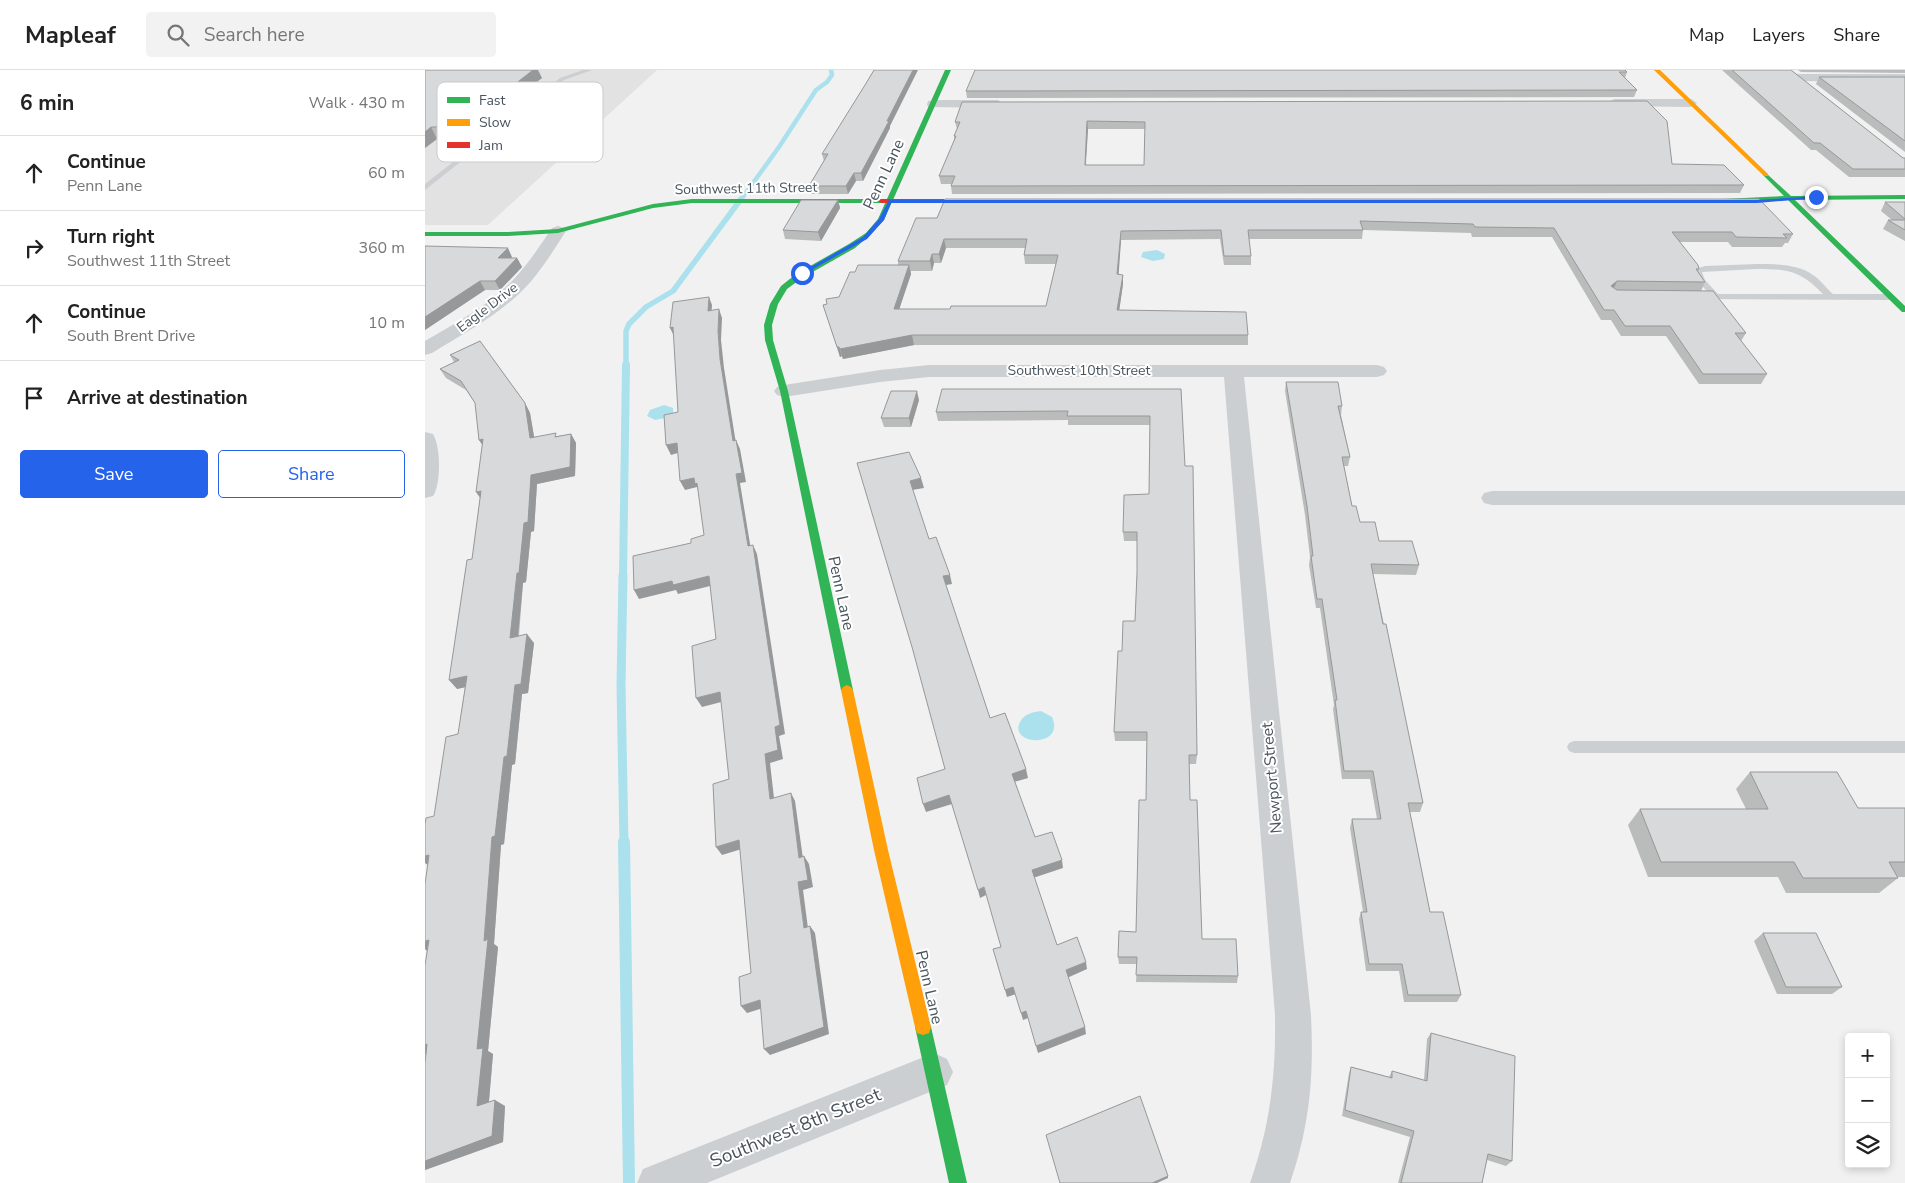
<!DOCTYPE html>
<meta charset="utf-8">
<style>
body{margin:0;font-family:"Nunito Sans",sans-serif;background:#f2f2f2;color:#222}
.controls{position:absolute;right:15px;bottom:15px;display:grid;overflow:hidden;border-radius:5px;box-shadow:0 2px 8px #0003}
.controls button{width:45px;height:45px;display:grid;place-items:center;padding:0;border:0;border-bottom:1px solid #e0e0e0;background:#fff;color:#222;font:25px sans-serif}
.stop{position:absolute;width:15px;height:15px;margin:-11px;border:4px solid #2563eb;border-radius:50%;background:#fff}
.stop.end{background:#2563eb;border-color:#fff;box-shadow:0 1px 5px #0008}
.list{margin:0;padding:0;list-style:none}
h2{display:flex;justify-content:space-between;align-items:center;height:65px;margin:0;padding:0 20px;font-size:21px}
h2 small{font-size:16px;font-weight:400;color:#767676}
.list li{display:grid;grid-template-columns:32px 1fr auto;gap:15px;align-items:center;box-sizing:border-box;height:75px;padding:0 20px;border-top:1px solid #e0e0e0}
.list b{display:block;font-size:19px;white-space:nowrap}
.list p{margin:0;font-size:16px;white-space:nowrap;color:#767676}
.list em{font-size:16px;font-style:normal;color:#767676}
.actions{display:flex;gap:10px;padding:15px 20px}
.actions a{flex:1;padding:11px 0;border:1px solid #2563eb;border-radius:5px;text-align:center;font-size:18px;color:#2563eb}
.actions .main{background:#2563eb;color:#fff}
.icon{flex:none;width:28px;height:28px;fill:none;stroke:currentColor;stroke-width:2;stroke-linecap:round;stroke-linejoin:round}
.map{position:relative;flex:none;width:1480px;height:1113px;overflow:hidden}
header{display:flex;align-items:center;gap:30px;box-sizing:border-box;height:70px;padding:0 25px;background:#fff;border-bottom:1px solid #e0e0e0}
header strong{font-size:24px}
nav{display:flex;gap:28px;margin-inline-start:auto;font-size:18px}
.search{width:350px;height:45px;background:#f2f2f2;display:flex;align-items:center;gap:12px;box-sizing:border-box;padding:0 18px;border-radius:5px;color:#767676;font-size:19px}
main{display:flex}
aside{flex:1;background:#fff}
.map>svg:first-child{display:block}
</style>
<header>
<strong>Mapleaf</strong>
<div class="search"><svg class="icon" aria-label="search" viewBox="0 0 24 24"><circle cx="10" cy="10" r="6"/><path d="M15 15l6 6"/></svg>Search here</div>
<nav><a>Map</a><a>Layers</a><a>Share</a></nav>
</header>
<main>
<aside>
<h2>6 min<small>Walk · 430 m</small></h2>
<ul class="list">
<li><svg class="icon" aria-label="ahead" viewBox="0 0 24 24"><path d="M12 20V5M6 11l6-6 6 6"/></svg><div><b>Continue</b><p>Penn Lane</p></div><em>60 m</em></li>
<li><svg class="icon" aria-label="right" viewBox="0 0 24 24"><path d="M7 20v-9h11M14 6l5 5-5 5"/></svg><div><b>Turn right</b><p>Southwest 11th Street</p></div><em>360 m</em></li>
<li><svg class="icon" aria-label="ahead" viewBox="0 0 24 24"><path d="M12 20V5M6 11l6-6 6 6"/></svg><div><b>Continue</b><p>South Brent Drive</p></div><em>10 m</em></li>
<li><svg class="icon" aria-label="arrive" viewBox="0 0 24 24"><path d="M6 21V4h12l-3 4 3 4H6"/></svg><div><b>Arrive at destination</b></div></li>
</ul>
<div class="actions"><a class="main">Save</a><a>Share</a></div>
</aside>
<div class="map">
<svg width="1480" height="1113" viewBox="0 0 1480 1113">
<rect width="100%" height="100%" fill="#f1f1f1"/>
<polygon fill="#e3e2e3" points="0,0 232,0 63,155 0,155"/>
<g fill="#aae1ed">
<polygon points="732,180 740,184 739,189 728,191 716,187 718,182"/>
<polygon points="239,335 248,338 248,343 240,348 230,350 222,346 225,340"/>
<path d="M616,641L627,647C641,678 583,676 595,652C599,644 608,642 616,641Z"/>
</g>
<g fill="none" stroke-linecap="round" stroke-linejoin="round">
<polyline stroke="#aae1ed" stroke-width="4.5" points="315,131 354,77 391,20 402,12 407,5 406,0"/>
<polyline stroke="#aae1ed" stroke-width="5.5" points="201,296 201,261 204,254 221,237 248,221 316,129"/>
<polyline stroke="#aae1ed" stroke-width="8" points="198,506 201,295"/>
<polyline stroke="#aae1ed" stroke-width="9" points="198,505 196,615 199,773"/>
<polyline stroke="#aae1ed" stroke-width="12" points="199,772 204,1113"/>
<g fill="#cccfd1" fill-rule="evenodd">
<polygon points="158,0 167,0 139,10 0,120 0,114 135,8"/>
<path d="M1331,194C1349,194 1373,194 1388,205C1396,210 1401,218 1408,224H1466L1470,227L1466,230L1276,229L1272,226L1276,223H1284L1272,211L1270,199L1280,196ZM1331,199C1363,199 1375,200 1398,224H1293L1280,210L1277,202Z"/>
<polygon points="1149,671 1480,671 1480,683 1149,683 1144,681 1142,677 1144,673"/>
</g>
<g fill="#cccfd1" fill-rule="evenodd">
<polygon points="1373,4 1480,4 1480,12 1369,11 1367,8 1369,5"/>
<polygon points="1189,29 1266,29 1272,33 1266,37 1184,36 1183,33"/>
<polygon points="508,30 573,30 579,34 573,38 503,37 502,34 503,31"/>
<path d="M133,156L139,158L141,161C128,181 115,203 98,220C72,246 38,264 7,283L0,285V271C31,253 63,236 88,210C103,194 115,176 127,158Z"/>
<path d="M504,295H952L959,297L962,301L959,305L952,307H819L886,945C889,1006 885,1055 865,1113H825C845,1056 851,1006 850,945L799,307H504L455,312L359,327L352,325L349,321L352,317L359,315L455,300Z"/>
<path d="M0,362L8,364C16,377 16,414 8,426L0,428Z"/>
<polygon points="1067,421 1480,421 1480,435 1067,435 1059,433 1056,428 1059,423"/>
<polygon points="509,983 522,989 528,1002 522,1015 282,1113 212,1113 218,1099"/>
</g>
<g fill="#30b455" fill-rule="evenodd">
<polygon points="520,0 526,0 459,150 445,165 430,178 377,208 362,219 353,234 347,255 348,270 363,321 428,620 426,623 418,623 416,620 355,321 340,270 339,255 345,234 356,216 371,204 424,174 441,163 453,149"/>
<polygon points="1341,103 1366,126 1480,125 1480,129 1370,130 1480,236 1480,242 1477,242 1363,130 1298,133 1295,131 1298,129 1359,126 1338,105"/>
<polygon points="267,129 456,129 459,131 456,133 267,133 228,138 133,163 83,166 0,166 0,162 83,162 133,159 228,134"/>
<polygon points="498,949 504,951 506,957 542,1113 524,1113 490,957 492,951"/>
</g>
<g fill="#ff9f0a" fill-rule="evenodd">
<polygon points="1229,0 1235,0 1343,104 1343,106 1339,106"/>
<polygon points="422,615 426,617 428,620 463,780 506,957 504,963 498,965 492,963 490,957 449,780 416,620 418,617"/>
</g>
<polygon fill="#e5322d" fill-rule="evenodd" points="557,129 559,130 559,132 456,133 453,131 456,129"/>
</g>
<g fill="#babbbb" fill-rule="evenodd">
<polygon points="0,0 117,8 93,26 94,28 85,35 86,38 46,69 12,69 0,78"/>
<polygon points="1297,0 1366,0 1478,88 1480,88 1480,107 1424,107 1391,80 1386,80"/>
<polygon points="1373,0 1480,0 1480,3 1376,2"/>
<polygon points="1202,2 1200,8 1212,20 1209,27 542,28 541,21"/>
<polygon points="1394,7 1480,7 1480,82 1391,14"/>
<path d="M537,32L1247,94L1319,115L1315,123L527,124L526,116L527,114H516L514,106L529,71V66L532,59L530,52ZM663,59H720L719,95H661Z"/>
<polygon points="465,56 465,58 438,111 431,111 423,124 386,124 384,116 399,91 397,84"/>
<path d="M520,129L1368,164L1363,173H1360L1357,177H1307L1303,172H1255L1274,199L1273,202L1280,212L1276,221L1321,263L1316,271L1342,304L1336,314H1274L1241,266H1196L1186,250H1176L1127,167H1047L1046,163L938,160L937,169H824L826,186V195H799L795,169L696,170L693,205H698V214L694,240L823,265V275H489L418,289L417,286L415,287L398,235L402,234L414,227L430,202L473,195V191L512,148ZM521,178H600L599,185L600,194H631L621,236L525,239H474L486,204V201H507L509,193H516Z"/>
<polygon points="413,130 415,138 396,171 360,169 358,160"/>
<polygon points="1460,132 1480,132 1480,171 1458,159 1463,150 1467,150 1456,141"/>
<polygon points="0,176 87,187 86,188 92,188 97,197 75,220 60,220 0,260"/>
<polygon points="55,271 100,333 105,343 109,367 132,366 146,364 151,373 150,406 112,414 109,461 106,462 101,512 98,513 94,566 109,573 103,623 97,624 90,694 87,695 79,774 76,775 69,874 73,877 63,981 68,984 64,1032 80,1036 78,1072 0,1100 0,993 1,985 0,985 0,895 2,881 9,746 33,664 40,617 32,619 47,489 55,428 58,375 54,370 50,333 41,320 21,308 15,299 29,292 25,285"/>
<polygon points="861,312 917,336 916,345 925,387 923,396 919,396 927,436 935,452 954,471 994,495 991,505 948,504 998,733 995,742 985,742 1005,842 1036,925 1032,932 979,932 974,901 941,901 934,849 936,842 938,842 925,758 927,749 952,749 945,709 917,709 908,639 909,635 895,538 891,538 884,495 885,487 880,445 860,321"/>
<polygon points="756,319 772,685 771,694 764,694 765,730 777,869 813,906 812,913 711,912 712,894 694,894 693,887 711,862 721,730 722,671 690,671 689,662 697,581 710,551 712,503 712,471 699,471 698,462 724,424 725,355 643,355 643,350 513,351 511,342"/>
<polygon points="494,330 486,357 459,357 456,348"/>
<polygon points="1325,702 1433,738 1480,738 1480,807 1473,807 1473,808 1454,823 1361,823 1353,807 1223,807 1203,755 1215,739 1321,739 1311,719"/>
<polygon points="1338,863 1417,917 1407,924 1352,924 1329,871"/>
<polygon points="1006,963 1087,1091 1081,1096 1062,1090 1057,1113 973,1113 985,1067 917,1046 924,1003 926,997 964,1007 967,1001 999,1010 1002,969"/>
</g>
<g fill="#979899">
<polygon points="108,0 113,0 117,8 93,26 94,28 85,35 86,38 46,69 40,57 75,27 85,18"/>
<polygon points="488,0 493,0 465,56 465,58 438,111 436,103 462,51"/>
<polygon points="662,51 663,59 660,103 660,95"/>
<polygon points="6,57 12,69 0,78 0,62"/>
<polygon points="429,103 431,111 423,124 421,116"/>
<polygon points="413,130 415,138 396,171 393,162"/>
<polygon points="696,161 696,170 693,214 692,204"/>
<polygon points="519,169 521,178 516,193 514,184"/>
<polygon points="83,178 87,187 77,197 73,188"/>
<polygon points="507,184 509,193 507,201 505,191"/>
<polygon points="92,188 97,197 75,220 70,211"/>
<polygon points="484,195 486,204 471,249 469,239"/>
<polygon points="698,205 698,214 693,249 692,240"/>
<polygon points="55,211 60,220 0,260 0,247"/>
<polygon points="1192,211 1188,220 1186,216"/>
<polygon points="284,227 287,235 286,249 283,241"/>
<polygon points="294,239 297,248 296,270 299,298 312,380 308,371 295,289 293,261"/>
<polygon points="248,257 249,266 245,258"/>
<polygon points="487,265 489,275 418,289 415,279"/>
<polygon points="412,277 414,277 417,286 415,287"/>
<polygon points="492,321 494,330 486,357 484,348"/>
<polygon points="100,333 105,343 111,378 105,368"/>
<polygon points="146,364 151,373 150,406 112,414 109,461 106,462 101,512 98,513 92,577 85,568 92,503 106,405"/>
<polygon points="58,369 60,379 54,370"/>
<polygon points="311,370 315,379 321,412 315,413 327,486 323,476 311,404"/>
<polygon points="252,373 256,382 246,385 241,375"/>
<polygon points="269,408 272,413 274,423 272,417 260,420 255,411"/>
<polygon points="496,408 499,418 487,420 485,411"/>
<polygon points="56,421 58,432 51,422"/>
<polygon points="328,475 332,484 360,664 354,666 358,689 345,693 350,737 345,729 340,684"/>
<polygon points="525,505 527,514 521,515 518,506"/>
<polygon points="284,506 289,515 253,524 251,520 214,529 209,520 247,511"/>
<polygon points="102,564 109,573 103,623 97,624 90,694 87,695 79,774 76,775 69,874 73,877 63,981 68,984 63,1042 52,1036 52,979 59,871 67,767 90,615"/>
<polygon points="42,606 50,615 32,619 24,610"/>
<polygon points="295,622 300,631 277,637 271,628"/>
<polygon points="601,699 603,708 589,712 587,704"/>
<polygon points="366,723 370,731 379,796 374,788"/>
<polygon points="524,725 527,734 501,742 498,734"/>
<polygon points="314,770 320,778 297,785 291,777"/>
<polygon points="4,785 4,796 0,793 0,786"/>
<polygon points="379,786 384,794 388,817 378,820 384,866 379,858 373,812"/>
<polygon points="637,790 638,798 608,808 607,800"/>
<polygon points="559,817 561,825 555,828 553,820"/>
<polygon points="385,856 390,863 404,964 345,985 339,979"/>
<polygon points="4,870 2,881 0,879 0,871"/>
<polygon points="661,892 662,899 642,908 641,900"/>
<polygon points="588,917 591,924 582,927 580,920"/>
<polygon points="335,930 341,937 322,943 316,936"/>
<polygon points="601,941 603,948 598,950 596,943"/>
<polygon points="660,957 661,964 613,983 611,976"/>
<polygon points="2,974 14,980 0,985 0,975"/>
<polygon points="70,1030 80,1036 78,1072 0,1100 0,1091"/>
<polygon points="743,1106 743,1108 732,1113 727,1113"/>
</g>
<g fill="#d8d9da" stroke="#979899" fill-rule="evenodd">
<polygon points="0,0 108,0 85,18 89,17 75,27 81,27 40,57 6,57 0,62"/>
<polygon points="449,0 488,0 462,51 464,51 436,103 429,103 421,116 384,116 403,84 397,84 440,15"/>
<polygon points="550,0 1200,0 1202,2 1194,2 1212,20 541,21"/>
<polygon points="1307,0 1366,0 1478,88 1480,88 1480,99 1428,99 1395,73 1389,73"/>
<polygon points="1394,7 1480,7 1480,71"/>
<path d="M1222,31L1242,51L1247,94L1299,95L1319,115L526,116L530,106H514L531,66H529L535,52H530L537,32ZM662,51L720,52L719,95H660Z"/>
<polygon points="520,129 1334,129 1368,164 1358,164 1362,168 1311,167 1307,162 1247,162 1273,195 1274,199 1271,199 1280,212 1192,211 1186,216 1192,220 1288,221 1321,263 1310,263 1342,304 1278,304 1245,256 1200,256 1189,240 1179,240 1129,158 1050,157 1048,154 935,151 938,160 823,160 826,186 799,186 796,160 696,161 692,204 698,205 692,240 821,242 823,265 487,265 415,279 414,277 412,277 398,235 402,234 401,229 414,227 425,202 430,202 433,195 484,195 469,239 525,239 526,236 621,236 633,185 599,185 602,169 519,169 514,184 507,184 505,191 473,191 491,148 512,148"/>
<polygon points="376,130 413,130 393,162 358,160"/>
<polygon points="1460,132 1480,132 1480,149"/>
<polygon points="1463,150 1480,150 1480,160"/>
<polygon points="0,176 83,178 73,188 92,188 70,211 55,211 0,247"/>
<polygon points="284,227 283,241 294,239 293,261 295,289 308,371 311,370 317,403 311,404 323,476 328,475 355,655 350,657 353,680 340,684 345,729 366,723 374,788 379,786 383,810 373,812 379,858 385,856 399,957 339,979 335,930 316,936 314,907 326,903 314,770 291,777 288,714 304,709 295,622 271,628 267,576 291,569 284,506 248,515 247,511 209,520 208,486 266,473 266,469 279,465 272,413 270,414 269,408 255,411 252,373 241,375 239,345 253,342 248,257 245,258 248,232"/>
<polygon points="55,271 100,333 105,368 131,363 130,367 146,364 145,397 106,405 103,452 99,453 94,503 92,503 85,568 102,564 96,614 90,615 82,686 79,687 70,766 67,767 59,871 63,869 52,979 58,978 52,1036 70,1030 67,1066 0,1091 0,993 2,974 0,975 0,895 4,870 0,871 0,814 4,785 0,786 0,754 1,748 9,746 21,667 33,664 42,606 24,610 42,490 47,489 56,421 51,422 58,369 54,370 50,333 36,311 15,299 34,290 25,285"/>
<polygon points="861,312 913,312 917,336 913,336 925,387 917,387 927,436 931,436 935,452 950,452 954,471 987,471 994,495 946,494 958,554 961,554 998,733 983,733 1005,842 1018,842 1036,925 983,925 977,894 944,894 936,842 942,842 927,749 956,749 948,701 919,701 910,630 912,630 897,529 892,529 886,486 888,486 882,436"/>
<polygon points="517,319 756,319 760,396 768,396 772,685 764,685 765,730 772,730 777,869 811,869 813,906 711,905 712,887 693,887 694,861 711,862 714,730 721,730 722,662 689,662 693,581 697,581 698,551 710,551 712,503 712,462 698,462 699,425 724,424 725,346 642,346 643,341 511,342"/>
<polygon points="466,321 492,321 484,348 456,348"/>
<polygon points="484,382 496,408 485,411 504,469 511,467 525,505 518,506 565,648 580,643 601,699 587,704 610,767 627,762 637,790 607,800 632,875 652,867 661,892 641,900 660,957 611,976 601,941 596,943 588,917 580,920 568,879 576,877 559,817 553,820 524,725 498,734 492,708 520,699 487,577 432,393"/>
<polygon points="1325,702 1412,702 1433,738 1480,738 1480,792 1464,792 1473,808 1378,808 1369,792 1236,792 1215,739 1343,739"/>
<polygon points="1338,863 1391,863 1417,917 1361,917"/>
<polygon points="1006,963 1090,986 1087,1091 1063,1084 1057,1113 976,1113 989,1061 920,1040 926,997 967,1008 967,1001 1002,1011"/>
<polygon points="715,1026 743,1106 727,1113 635,1113 621,1065"/>
</g>
<polygon fill="#2563eb" points="1391,126 1393,128 1332,133 466,133 459,150 442,169 379,204 375,203 438,167 454,149 464,130 1332,130"/>
<g text-anchor="middle" stroke-width="4" stroke-linejoin="round" paint-order="stroke">
<g font-size="14" fill="#48535d" stroke="#fff">
<text transform="translate(321 118) rotate(-1)" y="5">Southwest 11th Street</text>
<text transform="translate(62 237) rotate(-37)" y="5">Eagle Drive</text>
<text x="654" y="305">Southwest 10th Street</text>
</g>
<g font-size="16" fill="#48535d" stroke="#fff">
<text transform="translate(458 104) rotate(-65)" y="6">Penn Lane</text>
<text transform="translate(417 523) rotate(78)" y="6">Penn Lane</text>
<text transform="translate(846 708) rotate(-95)" y="6">Newport Street</text>
<text transform="translate(505 917) rotate(77)" y="6">Penn Lane</text>
</g>
<g font-size="19" fill="#48535d" stroke="#fff">
<text transform="translate(370 1057) rotate(-22)" y="7">Southwest 8th Street</text>
</g>
</g>
<rect x="12" y="12" width="166" height="80" rx="8" fill="#fff" stroke="#c8cbce" stroke-width="1"/>
<rect x="22" y="27" width="23" height="6" fill="#30b455"/>
<rect x="22" y="49" width="23" height="7" fill="#ff9f0a"/>
<rect x="22" y="72" width="23" height="6" fill="#e5322d"/>
<g font-size="14" fill="#48535d">
<text x="54" y="35">Fast</text>
<text x="54" y="57">Slow</text>
<text x="54" y="80">Jam</text>
</g>
</svg>
<div class="controls">
<button>+</button>
<button>−</button>
<button><svg class="icon" aria-label="layers" viewBox="0 0 24 24"><path d="M12 4l9 5-9 5-9-5zM3 14l9 5 9-5"/></svg></button>
</div>
<div class="stop" style="left:377px;top:203px"></div>
<div class="stop end" style="left:1391px;top:127px"></div>
</div>
</main>
